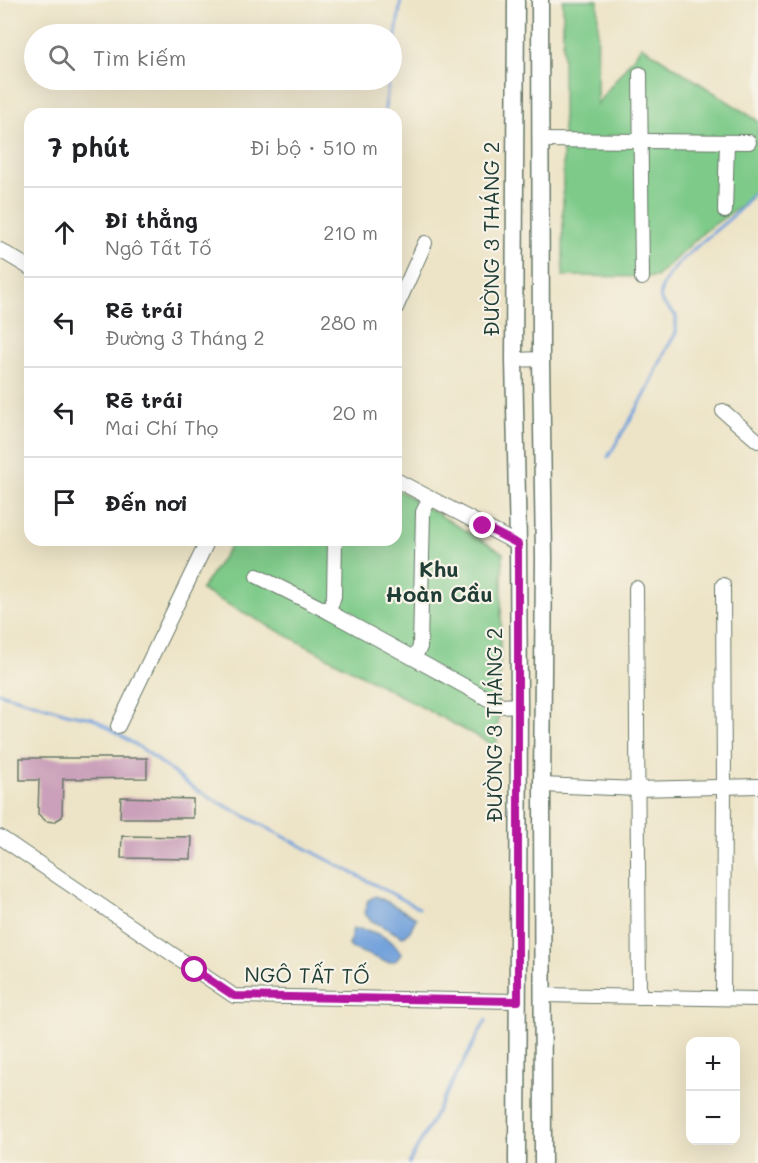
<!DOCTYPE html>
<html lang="vi">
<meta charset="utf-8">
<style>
body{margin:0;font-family:Mali,sans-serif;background:#f2f2f2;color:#202124}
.controls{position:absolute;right:18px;bottom:18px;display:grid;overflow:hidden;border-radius:12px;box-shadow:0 6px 24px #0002}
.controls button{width:54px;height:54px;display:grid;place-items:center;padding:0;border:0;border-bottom:2px solid #e0e0e0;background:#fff;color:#202124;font:30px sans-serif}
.stop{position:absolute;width:18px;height:18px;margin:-14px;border:4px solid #b5179e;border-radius:50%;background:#fff}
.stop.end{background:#b5179e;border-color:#fff;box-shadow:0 2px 6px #0008}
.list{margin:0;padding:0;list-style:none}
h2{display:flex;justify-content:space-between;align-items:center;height:78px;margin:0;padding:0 24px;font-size:26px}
h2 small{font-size:20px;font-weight:400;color:#757577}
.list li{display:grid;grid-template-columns:39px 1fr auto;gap:18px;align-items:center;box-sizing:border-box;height:90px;padding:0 24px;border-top:2px solid #e0e0e0}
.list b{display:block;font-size:22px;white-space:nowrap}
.list p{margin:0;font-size:20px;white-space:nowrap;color:#757577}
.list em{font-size:20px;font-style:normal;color:#757577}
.icon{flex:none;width:33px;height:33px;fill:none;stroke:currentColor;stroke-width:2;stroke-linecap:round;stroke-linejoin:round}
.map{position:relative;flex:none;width:758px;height:1163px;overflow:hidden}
.search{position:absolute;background:#fff;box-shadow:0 6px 24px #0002;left:24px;top:24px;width:378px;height:66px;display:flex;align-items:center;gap:15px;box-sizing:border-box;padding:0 21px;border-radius:33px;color:#757577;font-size:22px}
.panel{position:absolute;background:#fff;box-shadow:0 6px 24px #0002;left:24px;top:108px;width:378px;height:438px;border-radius:18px}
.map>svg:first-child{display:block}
</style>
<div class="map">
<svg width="758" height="1163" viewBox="0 0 758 1163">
<rect width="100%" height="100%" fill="#f7f3e8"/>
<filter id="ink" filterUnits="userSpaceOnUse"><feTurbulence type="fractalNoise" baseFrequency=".0167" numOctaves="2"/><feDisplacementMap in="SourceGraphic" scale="12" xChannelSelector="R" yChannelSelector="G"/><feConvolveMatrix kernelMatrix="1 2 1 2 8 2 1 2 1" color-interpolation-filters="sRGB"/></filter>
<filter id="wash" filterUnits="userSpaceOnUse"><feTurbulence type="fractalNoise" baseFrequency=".008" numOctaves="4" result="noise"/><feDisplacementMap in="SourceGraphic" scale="24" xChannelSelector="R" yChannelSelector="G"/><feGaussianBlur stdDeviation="1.35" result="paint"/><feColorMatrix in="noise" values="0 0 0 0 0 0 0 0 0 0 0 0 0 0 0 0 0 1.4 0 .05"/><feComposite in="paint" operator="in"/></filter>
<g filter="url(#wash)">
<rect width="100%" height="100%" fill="#ede4c7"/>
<g fill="#7eca89" stroke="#4e845e" stroke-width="1.5">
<polygon points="563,0 598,0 597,104 642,46 758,121 758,186 750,199 704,232 656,277 563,276"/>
<polygon points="396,489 503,553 497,747 201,590 227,551 233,540 396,540"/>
</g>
<g fill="#72a1db" stroke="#486f88" stroke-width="1.5">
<polygon points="376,896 406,912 416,918 410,931 403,937 372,921 364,913 368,900"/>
<path d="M353,929C370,928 393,938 401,953C398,960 395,963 386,962L351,948L349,945Z"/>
</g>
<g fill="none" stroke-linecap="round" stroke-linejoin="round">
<g stroke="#72a1db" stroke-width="3">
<polyline points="392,63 401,0"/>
<polyline points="384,114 389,80"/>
<path d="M608,457L645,395L666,350L676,333V316C673,312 662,304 661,300C654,273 719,230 736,213C744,205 749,196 758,189"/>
<polyline points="0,693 70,714 93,718 147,752 189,785 205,795 419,908"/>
<polyline points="409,1163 486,1020"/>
</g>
</g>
<g id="blocks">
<g fill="#caa0ba">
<polygon points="20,758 147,758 147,778 63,779 62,817 54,822 46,821 38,814 39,780 20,780"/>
<polygon points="121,797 193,799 193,818 120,818"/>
<polygon points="122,836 192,837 191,859 121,858"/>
</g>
</g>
</g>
<g filter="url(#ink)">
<use href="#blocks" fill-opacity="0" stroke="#677767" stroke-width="1.5"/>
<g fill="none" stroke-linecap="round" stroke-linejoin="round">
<defs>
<g id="minor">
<polyline points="640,74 642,278"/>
<polyline points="540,140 749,142"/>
<polyline points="725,211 727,142"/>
<polyline points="0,250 30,268"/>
<polyline points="396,308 425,243"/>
<polyline points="514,360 541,359"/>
<polyline points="723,411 758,441"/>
<polyline points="396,480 518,544"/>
<polyline points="257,576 329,612 501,706 519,705"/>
<polyline points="723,585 724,787 723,998"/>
<polyline points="636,588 639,997"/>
<polyline points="329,612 334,596 335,540"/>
<polyline points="414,658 420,647 423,512 430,498"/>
<polyline points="118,726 208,540"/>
<polyline points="542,785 637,789 758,786"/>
<polyline points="0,837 234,996 518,1001"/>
<polyline points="542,995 758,999"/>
</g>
<g id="major">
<polyline points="516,0 514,360 518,544 519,705 517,1163"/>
<polyline points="540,0 541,359 544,558 542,785 543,1163"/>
</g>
</defs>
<use href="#minor" stroke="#677767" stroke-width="16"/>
<use href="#major" stroke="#677767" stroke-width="19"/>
<use href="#minor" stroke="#fff" stroke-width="14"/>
<use href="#major" stroke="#fff" stroke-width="16"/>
</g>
</g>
<g fill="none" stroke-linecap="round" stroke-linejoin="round" filter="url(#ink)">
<polyline stroke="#b5179e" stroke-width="8" points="195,970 234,996 518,1001 518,544 483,526"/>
</g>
<g text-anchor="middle" stroke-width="4.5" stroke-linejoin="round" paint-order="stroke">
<g font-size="21" fill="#1f3d34" stroke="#f7f3e8">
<text transform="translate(492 239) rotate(-90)" y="7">ĐƯỜNG 3 THÁNG 2</text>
<text transform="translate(495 725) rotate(-90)" y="7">ĐƯỜNG 3 THÁNG 2</text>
<text transform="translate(307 976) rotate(1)" y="7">NGÔ TẤT TỐ</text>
</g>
<g font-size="22" font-weight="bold" fill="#1f3d34" stroke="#f7f3e8">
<text x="439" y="577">Khu<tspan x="439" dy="25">Hoàn Cầu</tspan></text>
</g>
</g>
</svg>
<div class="controls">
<button>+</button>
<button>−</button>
</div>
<div class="stop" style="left:195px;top:970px"></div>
<div class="stop end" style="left:483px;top:526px"></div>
<div class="search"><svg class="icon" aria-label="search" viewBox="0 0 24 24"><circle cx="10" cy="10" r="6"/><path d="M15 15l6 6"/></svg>Tìm kiếm</div>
<section class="panel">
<h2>7 phút<small>Đi bộ · 510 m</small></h2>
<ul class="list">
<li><svg class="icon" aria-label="ahead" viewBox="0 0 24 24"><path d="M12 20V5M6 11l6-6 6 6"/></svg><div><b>Đi thẳng</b><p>Ngô Tất Tố</p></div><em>210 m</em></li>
<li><svg class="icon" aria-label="left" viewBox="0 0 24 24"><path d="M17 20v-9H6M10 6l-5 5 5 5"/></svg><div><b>Rẽ trái</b><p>Đường 3 Tháng 2</p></div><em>280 m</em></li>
<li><svg class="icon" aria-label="left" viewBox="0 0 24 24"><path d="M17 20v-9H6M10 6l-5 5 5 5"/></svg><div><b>Rẽ trái</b><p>Mai Chí Thọ</p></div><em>20 m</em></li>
<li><svg class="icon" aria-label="arrive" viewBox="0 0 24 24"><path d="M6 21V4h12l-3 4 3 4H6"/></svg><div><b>Đến nơi</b></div></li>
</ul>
</section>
</div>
